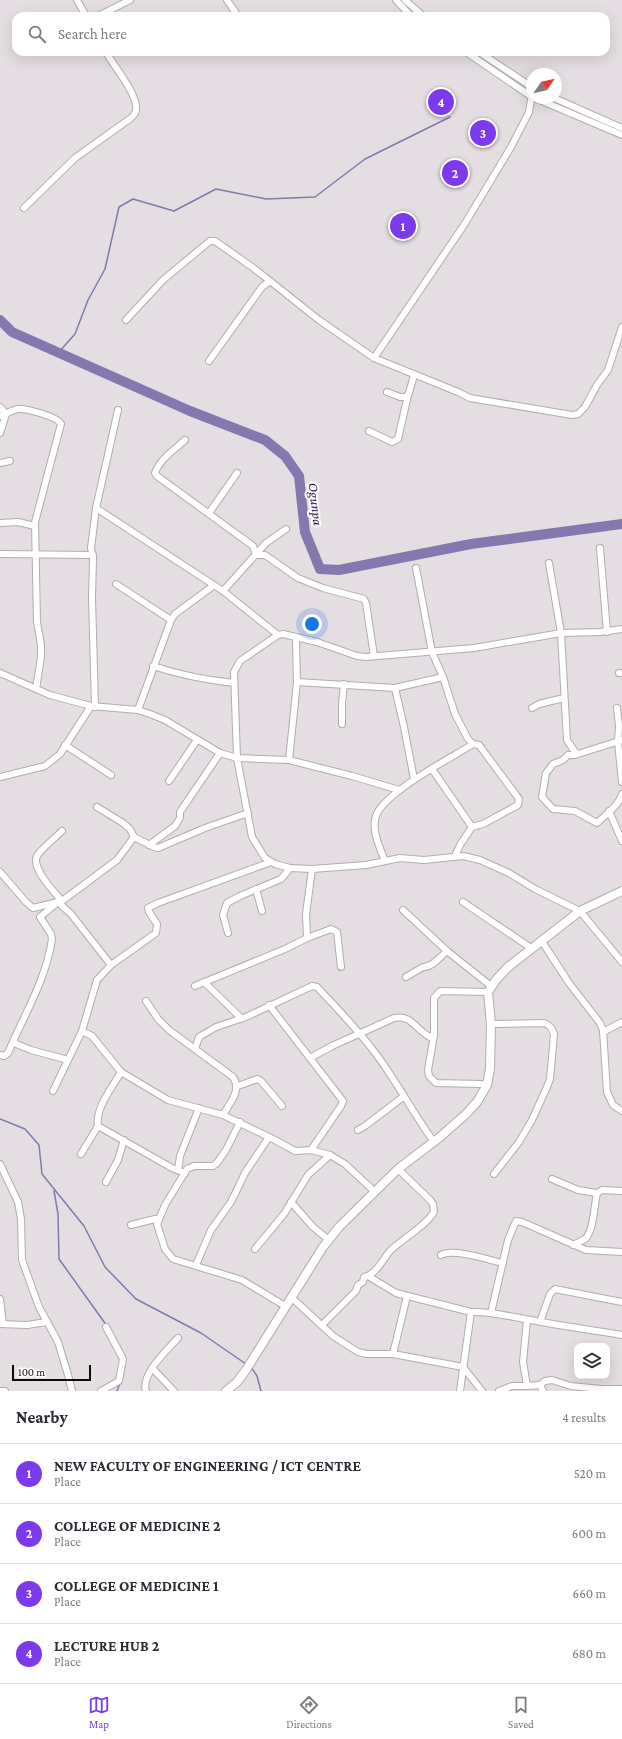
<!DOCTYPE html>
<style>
body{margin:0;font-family:"Crimson Pro",serif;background:#f7f7f7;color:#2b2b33}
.controls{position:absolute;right:12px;bottom:12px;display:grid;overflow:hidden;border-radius:8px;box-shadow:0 4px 16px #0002}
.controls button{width:36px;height:36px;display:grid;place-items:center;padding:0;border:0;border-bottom:1px solid #e1e1e2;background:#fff;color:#2b2b33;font:20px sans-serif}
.compass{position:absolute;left:526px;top:68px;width:36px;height:36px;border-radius:50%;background:#fff;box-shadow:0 4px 16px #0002;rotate:56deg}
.scale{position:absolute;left:12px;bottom:10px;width:79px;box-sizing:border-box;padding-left:4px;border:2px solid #0e0b0d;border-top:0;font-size:11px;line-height:14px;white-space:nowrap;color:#0e0b0d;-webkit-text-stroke:3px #fff;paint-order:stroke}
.you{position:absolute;left:312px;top:624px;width:14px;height:14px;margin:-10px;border:3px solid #fff;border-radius:50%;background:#1a73e8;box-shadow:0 0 0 6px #1a73e833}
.badge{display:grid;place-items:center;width:26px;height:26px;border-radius:50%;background:#7c3aed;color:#fff;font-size:13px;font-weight:700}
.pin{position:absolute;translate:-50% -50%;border:2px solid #fff;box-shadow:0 1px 4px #0006}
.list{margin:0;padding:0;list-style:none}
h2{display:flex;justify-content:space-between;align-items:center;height:52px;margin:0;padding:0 16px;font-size:17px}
h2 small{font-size:13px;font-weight:400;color:#7c7c81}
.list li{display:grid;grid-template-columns:26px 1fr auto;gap:12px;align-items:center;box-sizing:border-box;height:60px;padding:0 16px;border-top:1px solid #e1e1e2}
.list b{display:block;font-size:15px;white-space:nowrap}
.list p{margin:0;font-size:13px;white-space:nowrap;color:#7c7c81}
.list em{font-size:13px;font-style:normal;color:#7c7c81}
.icon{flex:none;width:22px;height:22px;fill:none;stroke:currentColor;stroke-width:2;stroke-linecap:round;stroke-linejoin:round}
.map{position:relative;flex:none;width:622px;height:1391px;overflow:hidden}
.search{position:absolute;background:#fff;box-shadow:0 4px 16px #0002;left:12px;right:12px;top:12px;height:44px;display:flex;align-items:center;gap:10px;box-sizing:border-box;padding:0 14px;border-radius:12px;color:#7c7c81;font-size:15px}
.sheet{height:292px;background:#fff}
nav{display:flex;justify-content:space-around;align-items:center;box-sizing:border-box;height:56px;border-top:1px solid #e1e1e2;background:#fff;font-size:11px;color:#7c7c81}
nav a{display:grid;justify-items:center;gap:2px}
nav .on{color:#7c3aed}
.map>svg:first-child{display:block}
</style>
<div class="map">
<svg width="622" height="1391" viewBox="0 0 622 1391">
<rect width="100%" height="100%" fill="#e4dde2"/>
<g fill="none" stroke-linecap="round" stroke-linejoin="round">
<g stroke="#8578ae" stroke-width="1.5">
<polyline points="58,353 75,334 88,300 105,269 119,207 133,199 174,211 216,189 266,199 315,197 365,159 450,117"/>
<polyline points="0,1119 25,1129 39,1145 42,1174 84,1226 105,1267 136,1299 201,1333 246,1364"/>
<polyline points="54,1191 58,1214 59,1259 107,1326"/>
<polyline points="251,1367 257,1376 261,1391"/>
<polyline points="117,1391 120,1383"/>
</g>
<polyline stroke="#8578ae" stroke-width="10" points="0,320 12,332 190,411 265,440 285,456 299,476 305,532 320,569 339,570 471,544 622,524"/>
<defs>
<g id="minor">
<polyline points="77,0 86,16"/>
<polyline points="227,0 238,16"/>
<polyline points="396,0 411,16"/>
<polyline points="405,0 423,16"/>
<polyline points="98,16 130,0"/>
<polyline points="466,52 532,97"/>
<polyline points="479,52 532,87"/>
<polyline points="535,98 622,135"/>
<polyline points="554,98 622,128"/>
<path d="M24,208L75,158L131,118C133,116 136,113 136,110C139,96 113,65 106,52"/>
<polyline points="126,320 163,280 210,241 215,241 252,267 270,281"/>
<polyline points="374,358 464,225 511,147 529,112 532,94"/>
<polyline points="209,361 262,287 270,281 319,320 374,358 458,392 470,398 572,415 578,414 585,407 597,385 608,370 622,327"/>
<polyline points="387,392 400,397 406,397 409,393 414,375"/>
<polyline points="0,407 6,414"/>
<path d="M0,416C6,414 12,410 18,409C26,408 58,417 61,424L35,522L37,622L41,645V657L36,689"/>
<polyline points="369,431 392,442 398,439 408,395"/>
<polyline points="0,433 6,414"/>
<path d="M185,440C174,450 160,459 155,473L157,476L253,546L256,555H265L298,578L323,588L364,599L366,603L374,656"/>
<polyline points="0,463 10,461"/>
<polyline points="96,508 223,591 278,635"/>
<polyline points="209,513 237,473"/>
<polyline points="0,523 18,522 35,526"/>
<polyline points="600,548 607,632"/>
<polyline points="0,554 93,555"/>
<polyline points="549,563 561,633 567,740 575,752 578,754 622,740"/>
<polyline points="416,568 432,652 443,677 455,714 468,739 473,744 479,745 519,799 518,805 483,824 472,827 460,845 455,856"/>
<polyline points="116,584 171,620"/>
<polyline points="223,591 266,543 286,529"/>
<polyline points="622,629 600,632 561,633 474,648 366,657 357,656 317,642 283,634 278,635 240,661 234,672 237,758 252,837 265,858 275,864 290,868 312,869 366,865 400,858 424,860 463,856 480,860 509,873 535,889 580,911 622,962"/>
<path d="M153,666C180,675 206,680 234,683"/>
<polyline points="0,673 50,695 91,706 138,710 150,714 165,720 220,753 237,758 289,760 352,776 399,790"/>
<polyline points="619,673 622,673"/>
<polyline points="297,682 395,688 443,677"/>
<polyline points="395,688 404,727 414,779"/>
<polyline points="95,707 92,598 93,558 91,548 96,508 118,410"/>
<polyline points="532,708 539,704 564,698"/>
<polyline points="617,708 619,726 618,742 622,782"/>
<polyline points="138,710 171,620 175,614 213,586"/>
<polyline points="342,724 342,703 344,684"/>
<polyline points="65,745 111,775"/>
<path d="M575,752V755H568L563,760L553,764L546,773L542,797L553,809L575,811L597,823C606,814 618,807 622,794"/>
<polyline points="289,760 297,682 296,638"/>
<polyline points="432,769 472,827"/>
<polyline points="0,777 45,766 60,754 91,706"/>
<polyline points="169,781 197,740"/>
<polyline points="97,807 123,823 130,829 134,837 154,847 158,848 205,828 248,813"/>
<polyline points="609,811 622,841"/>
<path d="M62,831C56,837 40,850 37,856C31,868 54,892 62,901"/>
<polyline points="149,845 175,826 180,818 180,812 220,753"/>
<path d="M385,861C380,848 371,830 376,816C383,793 451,758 473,744"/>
<polyline points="0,872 26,902 33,908 58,902 62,901 117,860 134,837"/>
<polyline points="256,889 262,911"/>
<polyline points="58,902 71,914 111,965"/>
<polyline points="463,902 531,948"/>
<polyline points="403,910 447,951 491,986"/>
<polyline points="228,933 223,915 227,903 240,896 281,879 290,868"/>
<polyline points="307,938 306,914 312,869"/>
<polyline points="541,940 569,983 600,1023 603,1030 607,1092 613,1105 622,1111"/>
<path d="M406,977L423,967C432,968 441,956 447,951"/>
<polyline points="204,982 241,1018"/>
<polyline points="195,986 285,949 307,938 331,929 337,932 341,967"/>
<path d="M146,1001L158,1019L169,1030L233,1077C242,1091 230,1102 223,1115"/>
<polyline points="269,1005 343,1101 341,1106 311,1150"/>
<path d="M491,1024L544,1023C550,1025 552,1028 554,1034L550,1079L547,1087L532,1120L519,1142L494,1174"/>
<polyline points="82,1031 92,1036 121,1072 168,1100 223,1115 275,1140 295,1151 311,1150 330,1155 345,1164 374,1191"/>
<polyline points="603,1032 622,1022"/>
<polyline points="14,1043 31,1050 68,1060"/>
<path d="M195,1049L199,1037L216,1027L246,1017L312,986L317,987C338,1009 358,1030 376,1054C397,1082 413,1113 434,1142"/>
<path d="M0,1055L4,1056L8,1053C24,1015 46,980 52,939L51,934L40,917L58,902"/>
<path d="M310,1058L332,1046L394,1018C411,1014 416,1030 430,1037L434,1035"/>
<polyline points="487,1085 481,1084 436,1083 429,1076 428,1070 434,1035 434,998 440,991 488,992"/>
<polyline points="238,1086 257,1079 261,1081 282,1106"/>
<polyline points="53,1091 82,1031 97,980 111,965 156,933 157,924 149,912 148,908 158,903 271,862"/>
<polyline points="240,1122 226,1150 217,1163 213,1166 194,1166 187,1169 165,1205 157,1224 165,1249 173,1259 242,1280 285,1306"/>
<path d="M98,1126C95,1108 112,1088 121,1072"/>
<polyline points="358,1130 365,1126 403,1097"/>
<polyline points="81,1154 98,1126 172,1168 185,1173"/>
<polyline points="0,1164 18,1202 21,1219 22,1260 39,1307 58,1342 68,1375 72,1391"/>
<polyline points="178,1170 180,1156 199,1108"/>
<polyline points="552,1179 578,1190 597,1193 602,1190 622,1191"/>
<polyline points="106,1182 118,1160 124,1140"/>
<polyline points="291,1202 313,1227 329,1240"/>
<polyline points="131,1225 155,1219 159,1219"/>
<path d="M573,1245C577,1243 581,1241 585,1239C594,1231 594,1205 597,1193"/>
<polyline points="255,1249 284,1214 308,1175 330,1155"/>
<path d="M441,1255C453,1248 489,1260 503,1263"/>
<polyline points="196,1265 211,1230 231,1202 245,1173 269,1137"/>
<path d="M368,1276L396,1293L471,1312C491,1311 511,1317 531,1320C561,1326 592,1330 622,1335"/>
<polyline points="291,1297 333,1336 358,1352 367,1354 393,1354 463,1367 482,1391"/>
<polyline points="0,1299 3,1324"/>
<polyline points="491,1313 508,1240 516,1221 522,1222 586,1250 622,1252"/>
<polyline points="527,1320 523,1362 527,1386 540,1385 543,1391"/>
<polyline points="540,1322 550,1294 555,1289 622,1302"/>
<polyline points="0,1324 27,1325 47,1322"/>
<path d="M322,1325L356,1291L358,1285L363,1282L364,1277C376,1275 383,1259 390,1251C403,1238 425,1227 434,1212L433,1204L430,1200L398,1169"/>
<polyline points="393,1354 407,1296"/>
<polyline points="153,1369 174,1391"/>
<polyline points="540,1385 545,1381 552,1380 571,1386 601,1389 622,1389"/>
<polyline points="0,1391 5,1391"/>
<polyline points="101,1391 119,1381 123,1359 106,1327"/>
<path d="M146,1391C140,1375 168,1349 178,1338"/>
<polyline points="460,1391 471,1312"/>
<polyline points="499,1391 512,1386 527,1386"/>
</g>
<polyline id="tertiary" points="226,1391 237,1382 246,1370 323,1247 339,1227 398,1169 440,1137 466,1114 477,1102 487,1085 490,1069 491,1024 488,992 496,980 508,967 580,911 622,891"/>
</defs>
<use href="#minor" stroke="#b2acb0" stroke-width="8"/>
<use href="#tertiary" stroke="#b2acb0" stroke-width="10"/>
<use href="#minor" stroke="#fff" stroke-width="6"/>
<use href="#tertiary" stroke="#fff" stroke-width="8"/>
</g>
<g text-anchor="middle" stroke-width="4" stroke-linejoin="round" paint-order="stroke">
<g font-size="14" font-style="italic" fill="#30185a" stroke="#fff">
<text transform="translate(316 504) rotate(83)" y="5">Ogunpa</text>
</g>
</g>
</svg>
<div class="controls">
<button><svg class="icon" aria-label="layers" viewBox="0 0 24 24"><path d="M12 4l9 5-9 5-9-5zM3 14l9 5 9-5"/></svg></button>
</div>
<svg class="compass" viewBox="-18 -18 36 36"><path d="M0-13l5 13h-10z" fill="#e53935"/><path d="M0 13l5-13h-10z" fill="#7c7c81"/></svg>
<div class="scale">100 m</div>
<div class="you"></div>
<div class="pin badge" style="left:403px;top:226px">1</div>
<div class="pin badge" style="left:455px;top:173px">2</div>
<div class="pin badge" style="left:483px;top:133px">3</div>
<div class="pin badge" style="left:441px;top:102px">4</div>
<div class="search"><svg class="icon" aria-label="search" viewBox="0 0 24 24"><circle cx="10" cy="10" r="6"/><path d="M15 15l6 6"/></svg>Search here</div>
</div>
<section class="sheet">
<h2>Nearby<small>4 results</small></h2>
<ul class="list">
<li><span class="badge">1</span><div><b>NEW FACULTY OF ENGINEERING / ICT CENTRE</b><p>Place</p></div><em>520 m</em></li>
<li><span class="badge">2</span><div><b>COLLEGE OF MEDICINE 2</b><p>Place</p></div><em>600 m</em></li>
<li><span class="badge">3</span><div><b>COLLEGE OF MEDICINE 1</b><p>Place</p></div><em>660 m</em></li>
<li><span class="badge">4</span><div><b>LECTURE HUB 2</b><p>Place</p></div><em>680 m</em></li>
</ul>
</section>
<nav>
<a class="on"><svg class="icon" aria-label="map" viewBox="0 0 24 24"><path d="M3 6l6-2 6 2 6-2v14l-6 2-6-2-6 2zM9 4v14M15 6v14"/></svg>Map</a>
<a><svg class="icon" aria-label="directions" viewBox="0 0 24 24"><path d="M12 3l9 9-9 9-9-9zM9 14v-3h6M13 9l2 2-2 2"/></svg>Directions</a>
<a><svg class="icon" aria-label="saved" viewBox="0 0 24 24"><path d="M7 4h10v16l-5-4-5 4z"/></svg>Saved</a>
</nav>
